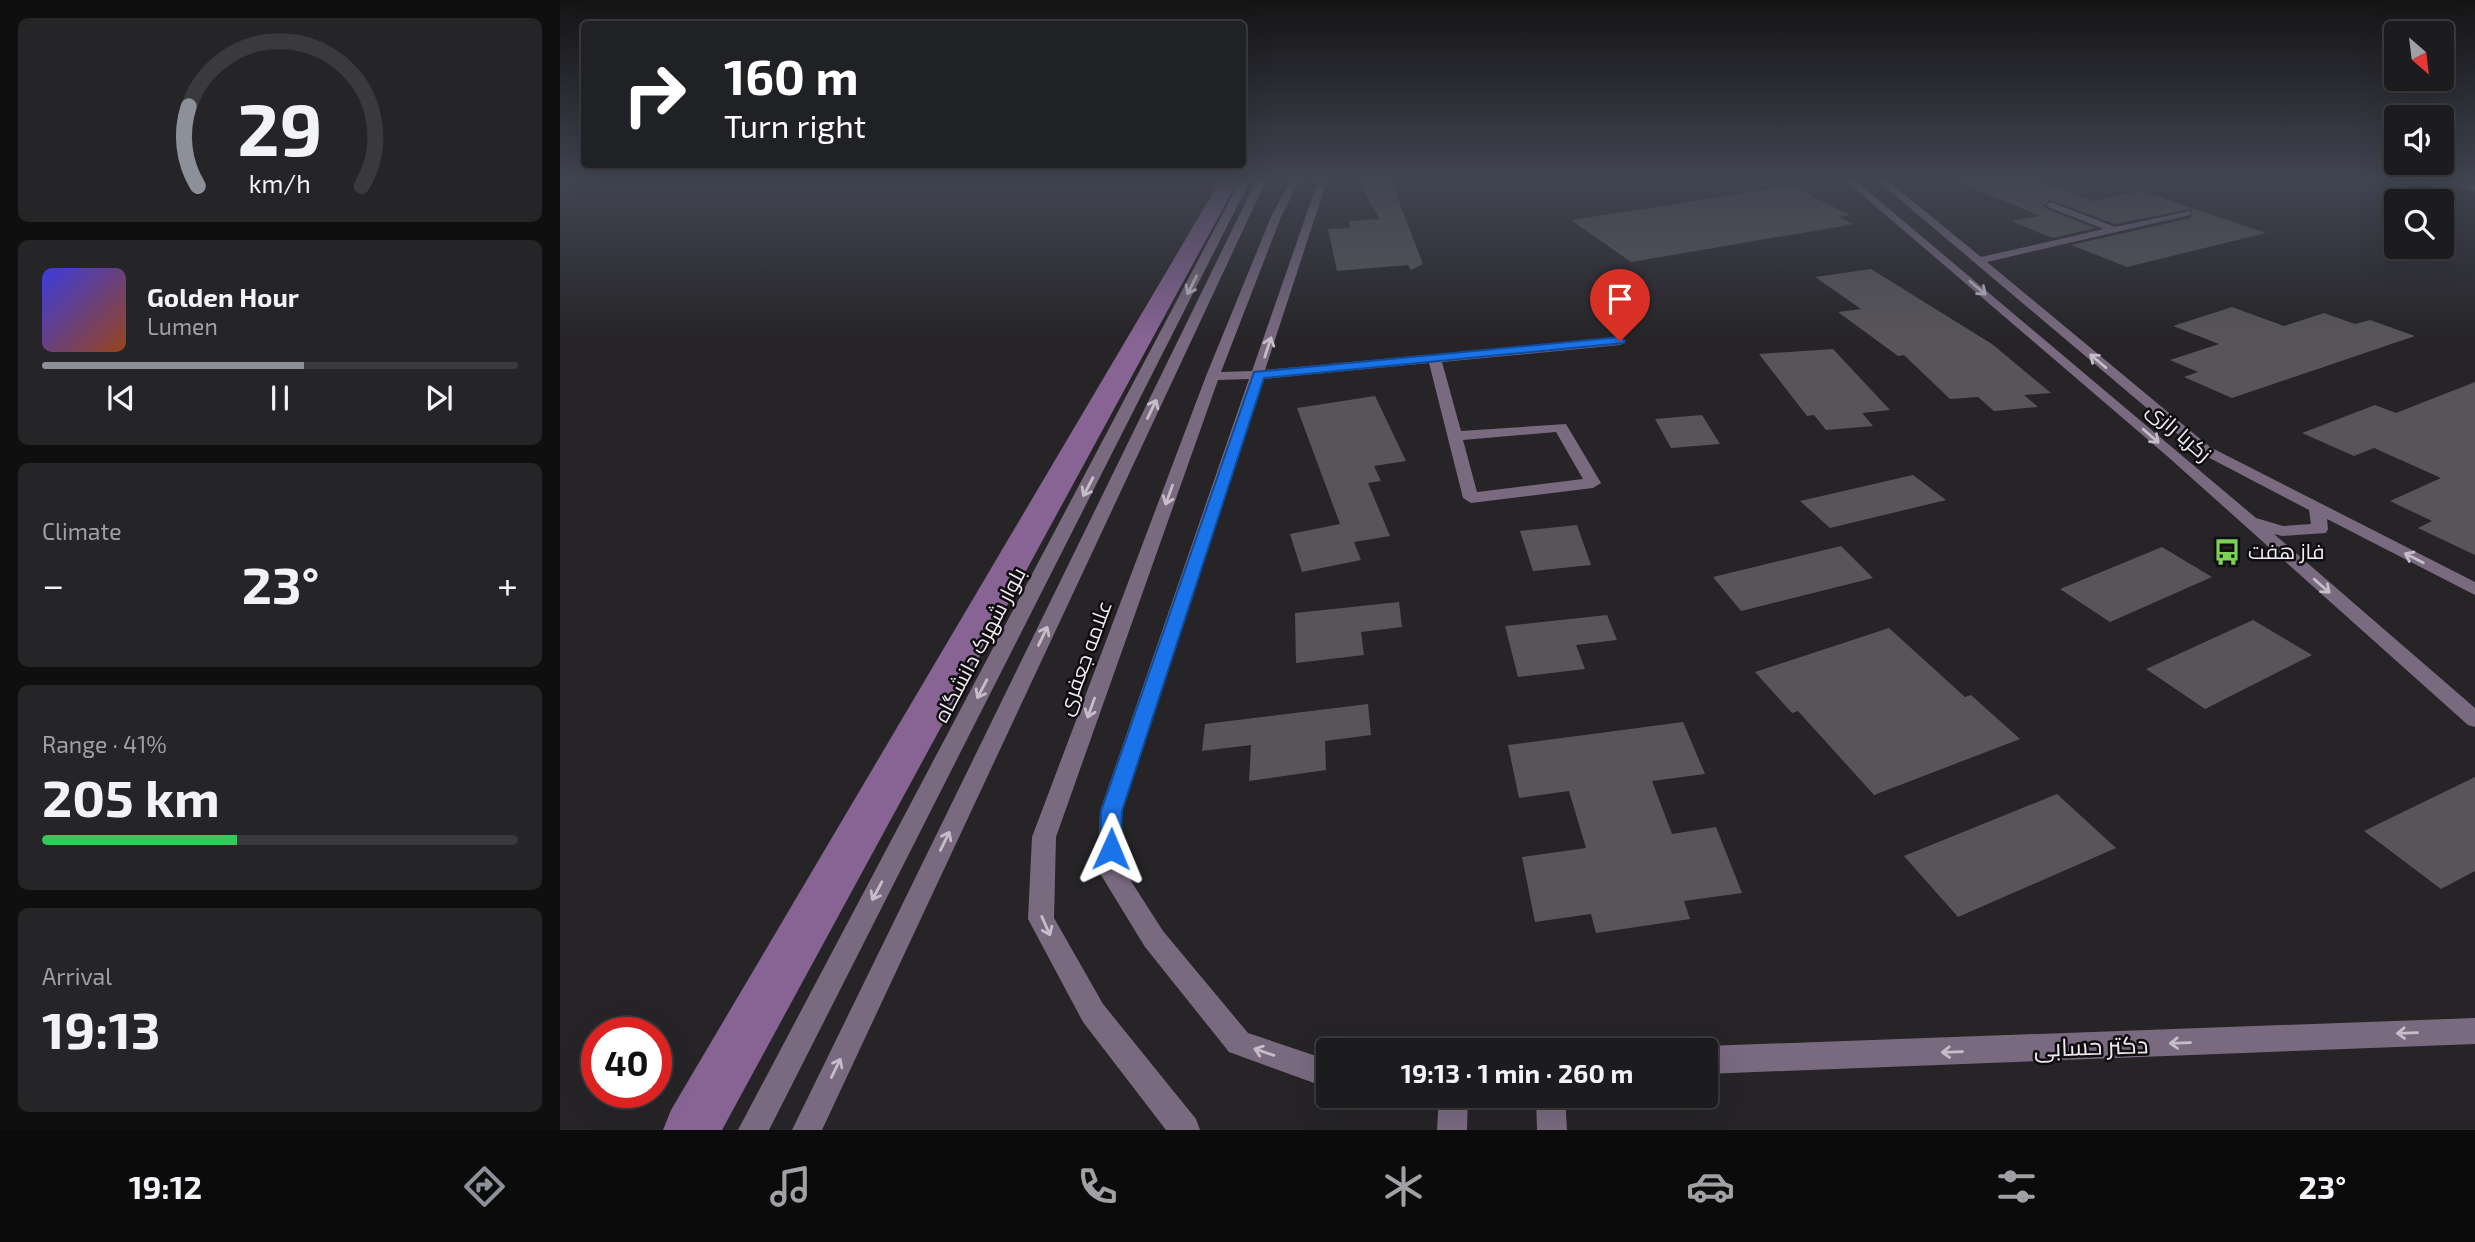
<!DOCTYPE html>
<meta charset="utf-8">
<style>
body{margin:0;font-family:"Exo 2",Cairo,sans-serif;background:#252426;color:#f1f3f6;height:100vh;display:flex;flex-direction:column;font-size:26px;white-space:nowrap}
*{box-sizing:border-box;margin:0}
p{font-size:23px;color:#a0a1a4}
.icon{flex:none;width:38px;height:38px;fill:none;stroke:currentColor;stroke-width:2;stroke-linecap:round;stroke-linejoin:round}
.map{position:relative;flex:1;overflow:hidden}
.panel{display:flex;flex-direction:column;gap:18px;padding:18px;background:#0f0f10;width:560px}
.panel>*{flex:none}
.top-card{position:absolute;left:21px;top:21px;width:665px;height:147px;border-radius:7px;box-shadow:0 7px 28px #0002,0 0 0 2px #3a393b;background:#202124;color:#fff;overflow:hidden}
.needle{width:46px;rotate:152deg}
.buttons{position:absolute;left:1824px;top:21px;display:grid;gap:14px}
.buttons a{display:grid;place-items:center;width:70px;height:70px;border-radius:7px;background:#1c1b1d;box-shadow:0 7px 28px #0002,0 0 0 2px #3a393b;font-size:35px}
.speed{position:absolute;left:21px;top:1017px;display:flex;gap:14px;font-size:35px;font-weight:700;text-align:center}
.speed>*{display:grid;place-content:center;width:91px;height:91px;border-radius:50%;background:#1c1b1d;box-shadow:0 7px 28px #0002,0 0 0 2px #3a393b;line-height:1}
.speed .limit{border:10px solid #d22;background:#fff;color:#111}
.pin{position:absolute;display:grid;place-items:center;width:60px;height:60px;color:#fff;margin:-72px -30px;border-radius:50% 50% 50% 0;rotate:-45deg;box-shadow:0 0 7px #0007}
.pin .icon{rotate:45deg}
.me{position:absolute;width:77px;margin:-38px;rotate:1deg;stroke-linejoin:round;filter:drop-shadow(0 0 5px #0008)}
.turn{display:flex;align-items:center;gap:24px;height:147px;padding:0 28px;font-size:32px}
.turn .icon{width:91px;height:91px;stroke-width:2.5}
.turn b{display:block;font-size:49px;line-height:60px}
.big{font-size:52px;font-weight:700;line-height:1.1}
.panel .tile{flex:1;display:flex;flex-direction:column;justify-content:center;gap:10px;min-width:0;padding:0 24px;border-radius:10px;background:#252426}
.panel .dial{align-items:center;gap:0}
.dial svg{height:182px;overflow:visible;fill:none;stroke:#3a393b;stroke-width:7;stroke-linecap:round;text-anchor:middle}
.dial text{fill:#f1f3f6;stroke:none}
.song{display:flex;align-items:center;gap:21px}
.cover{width:84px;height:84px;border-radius:10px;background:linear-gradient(135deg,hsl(240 70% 55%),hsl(20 70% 35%))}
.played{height:7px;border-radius:4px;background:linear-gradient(90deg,#8c9099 55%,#3a393b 55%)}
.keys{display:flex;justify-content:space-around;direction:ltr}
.heat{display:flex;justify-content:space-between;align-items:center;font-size:38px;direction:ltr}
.charge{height:10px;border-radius:5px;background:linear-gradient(90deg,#34c759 41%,#3a393b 0)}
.trip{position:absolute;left:756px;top:1038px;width:402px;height:70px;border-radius:7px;background:#1c1b1d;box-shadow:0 7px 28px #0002,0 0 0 2px #3a393b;font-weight:700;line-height:70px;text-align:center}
.tab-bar{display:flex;height:112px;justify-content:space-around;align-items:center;background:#0b0b0c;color:#a0a1a4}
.tab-bar .icon{width:49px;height:49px}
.tab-bar .active{color:#8c9099}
.tab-bar b{font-size:32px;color:#f1f3f6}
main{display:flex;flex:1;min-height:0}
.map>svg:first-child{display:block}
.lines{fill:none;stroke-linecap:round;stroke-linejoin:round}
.canal{fill:#876494;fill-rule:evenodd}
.building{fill:#585559}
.minor{fill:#7a6a80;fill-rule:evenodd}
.oneway{stroke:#c5bec8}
.route{fill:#1a73e8;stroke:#114b97;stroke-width:2}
.labels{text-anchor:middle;stroke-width:5;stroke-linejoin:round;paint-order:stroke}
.street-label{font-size:21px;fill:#eeecef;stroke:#0f0d0f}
.poi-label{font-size:21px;fill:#eeecef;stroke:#0f0d0f;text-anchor:start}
.near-street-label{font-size:24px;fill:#eeecef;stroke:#0f0d0f}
</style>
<main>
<section class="panel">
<div class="tile dial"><svg viewBox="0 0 100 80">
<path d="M14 69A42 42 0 1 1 86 69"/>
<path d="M14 69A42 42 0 0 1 10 34" stroke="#8c9099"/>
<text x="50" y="56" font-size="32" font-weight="700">29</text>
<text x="50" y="72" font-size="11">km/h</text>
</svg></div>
<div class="tile">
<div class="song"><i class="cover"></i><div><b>Golden Hour</b><p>Lumen</p></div></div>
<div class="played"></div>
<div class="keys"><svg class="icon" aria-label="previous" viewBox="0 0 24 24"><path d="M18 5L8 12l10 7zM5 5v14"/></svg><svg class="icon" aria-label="pause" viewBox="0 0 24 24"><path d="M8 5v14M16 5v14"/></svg><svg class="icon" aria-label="next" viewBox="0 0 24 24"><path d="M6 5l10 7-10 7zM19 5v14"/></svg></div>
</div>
<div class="tile"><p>Climate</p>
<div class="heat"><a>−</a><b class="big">23°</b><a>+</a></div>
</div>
<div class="tile"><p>Range · 41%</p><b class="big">205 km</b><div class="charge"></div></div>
<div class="tile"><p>Arrival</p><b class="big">19:13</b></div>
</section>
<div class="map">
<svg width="1915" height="1130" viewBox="0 0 1915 1130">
<rect width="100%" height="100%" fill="#262427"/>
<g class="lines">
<polygon class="canal" points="660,181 678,181 162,1130 103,1130 111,1110"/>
</g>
<g class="building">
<polygon points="831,181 863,264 851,270 848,265 777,271 768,229 790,228 789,221 820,219 798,183"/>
<polygon points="1396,181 1476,181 1534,201 1581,191 1706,233 1567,267 1511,245 1631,218 1632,209 1555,224 1490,200 1483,205 1487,209 1535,228 1493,238 1451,221 1480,216"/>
<polygon points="1231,186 1290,215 1279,217 1294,224 1071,262 1011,220"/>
<polygon points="1311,269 1432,344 1491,393 1464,395 1478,407 1434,411 1418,397 1390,399 1344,355 1338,356 1278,312 1301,309 1255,277"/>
<polygon points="1672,307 1724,326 1764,313 1795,324 1810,320 1855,336 1672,398 1624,377 1638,372 1610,360 1659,344 1613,326"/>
<polygon points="1273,349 1330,410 1302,413 1313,426 1266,430 1254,415 1247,416 1199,354"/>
<polygon points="1915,382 1915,555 1858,528 1872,521 1830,501 1881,478 1814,448 1794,456 1742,433 1815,405 1836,413"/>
<polygon points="815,396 846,461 814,466 821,481 808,483 830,536 794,542 801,560 742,572 730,534 780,524 737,408"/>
<polygon points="1142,415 1160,444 1111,448 1095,419"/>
<polygon points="1353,475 1386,500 1270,528 1240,501"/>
<polygon points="1017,525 1031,565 973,571 960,531"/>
<polygon points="1281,546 1313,578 1181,611 1153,577"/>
<polygon points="1602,547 1652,577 1550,622 1500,589"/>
<polygon points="839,602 842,627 801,632 804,655 736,663 735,613"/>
<polygon points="1047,615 1057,640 1016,645 1025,669 958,677 945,626"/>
<polygon points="1693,620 1752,655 1645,709 1586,669"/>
<polygon points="1329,628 1405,697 1411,695 1460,739 1314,795 1238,711 1232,713 1195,672"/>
<polygon points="808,704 811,735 765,741 766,770 689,781 691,745 642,751 645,724"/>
<polygon points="1123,722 1145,774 1092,781 1112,834 1156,827 1182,893 1124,901 1130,919 1036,933 1031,914 975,922 962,857 1026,848 1009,791 959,798 948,745"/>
<polygon points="1915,777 1915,871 1881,889 1804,831"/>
<polygon points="1497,794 1556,848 1398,917 1344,856"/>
</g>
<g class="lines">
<g class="minor">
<polygon points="680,181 690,181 209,1130 178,1130"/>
<polygon points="696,181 706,181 262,1130 232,1130"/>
<path d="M 730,181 L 739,181 L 721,217 L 661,372 L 692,371 L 758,181 L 767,181 L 705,370 L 1060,337 L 1066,341 L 1060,345 L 882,362 L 901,431 L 1006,424 L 1041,483 L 1033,488 L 911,503 L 903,498 L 869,363 L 703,379 L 562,811 L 562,867 L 603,931 L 688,1033 L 768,1060 L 768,1088 L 669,1052 L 585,947 L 541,875 L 538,868 L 540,811 L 689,379 L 658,380 L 496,837 L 494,918 L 543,1004 L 636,1119 L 640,1130 L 606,1130 L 523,1022 L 468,919 L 472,837 L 646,376 L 711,217 ZM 996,432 L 1023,479 L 917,492 L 903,440 Z"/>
<polygon points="1286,181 1296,181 1696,518 1723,526 1751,524 1749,510 1640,453 1318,181 1328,181 1421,257 1544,229 1488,207 1486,205 1491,202 1555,227 1630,211 1630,215 1427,262 1650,447 1915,582 1915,595 1767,519 1768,529 1766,533 1722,536 1714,534 1915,708 1915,727 1908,725 1607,456"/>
<polygon points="1887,181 1915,185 1915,191 1889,183"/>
<polygon points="1915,1018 1915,1044 1146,1074 1146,1050 1137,1050 1146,1046"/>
<polygon points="879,1096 908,1096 907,1130 877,1130"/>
<polygon points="976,1096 1005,1096 1007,1130 977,1130"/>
</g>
</g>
<defs><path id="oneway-shaft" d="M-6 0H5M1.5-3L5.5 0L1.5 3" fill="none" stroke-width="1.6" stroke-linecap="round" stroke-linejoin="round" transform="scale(1.75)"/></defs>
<g class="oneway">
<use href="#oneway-shaft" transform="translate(632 285) rotate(117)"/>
<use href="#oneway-shaft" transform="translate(1418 288) rotate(40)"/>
<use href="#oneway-shaft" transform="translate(708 347) rotate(-72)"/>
<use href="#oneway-shaft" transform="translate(1538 361) rotate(-140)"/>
<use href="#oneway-shaft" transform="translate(592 409) rotate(-64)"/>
<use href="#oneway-shaft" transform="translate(1591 436) rotate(41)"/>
<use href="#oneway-shaft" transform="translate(528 487) rotate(118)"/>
<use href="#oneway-shaft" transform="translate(609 495) rotate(110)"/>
<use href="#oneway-shaft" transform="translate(1854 558) rotate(-153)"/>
<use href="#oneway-shaft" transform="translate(1762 586) rotate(41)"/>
<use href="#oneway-shaft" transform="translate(483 636) rotate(-64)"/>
<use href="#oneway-shaft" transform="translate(422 689) rotate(118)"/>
<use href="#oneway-shaft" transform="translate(531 708) rotate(110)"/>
<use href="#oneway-shaft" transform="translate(385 841) rotate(-64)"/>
<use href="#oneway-shaft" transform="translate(317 891) rotate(118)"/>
<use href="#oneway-shaft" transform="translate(486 926) rotate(66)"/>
<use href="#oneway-shaft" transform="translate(1847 1033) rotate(178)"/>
<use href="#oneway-shaft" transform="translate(1620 1043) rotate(178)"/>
<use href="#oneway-shaft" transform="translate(704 1052) rotate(-161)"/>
<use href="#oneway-shaft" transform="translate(1392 1052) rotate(178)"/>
<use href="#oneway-shaft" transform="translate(276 1068) rotate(-64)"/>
</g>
<linearGradient id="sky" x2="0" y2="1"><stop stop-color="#151415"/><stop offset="0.53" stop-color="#414552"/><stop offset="1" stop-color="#414552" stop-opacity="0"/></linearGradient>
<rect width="1915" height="339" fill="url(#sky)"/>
<polygon class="route" points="1060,337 1065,341 1064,343 704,378 562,811 561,849 558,855 551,858 543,855 540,849 541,811 694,372"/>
<defs>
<symbol id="bus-bare" viewBox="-9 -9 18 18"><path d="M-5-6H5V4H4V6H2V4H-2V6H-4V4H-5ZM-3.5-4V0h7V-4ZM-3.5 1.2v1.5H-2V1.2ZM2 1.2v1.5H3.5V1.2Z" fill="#7dd154" stroke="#0f0d0f" stroke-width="2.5" paint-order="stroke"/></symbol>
</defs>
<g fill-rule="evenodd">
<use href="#bus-bare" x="1648" y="533" width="38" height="38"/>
</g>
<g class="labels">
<g class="street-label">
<text transform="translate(1619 432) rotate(41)" y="7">زکریا رازی</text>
<text transform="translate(420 645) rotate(-62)" y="7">بلوار شهرک دانشگاه</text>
<text transform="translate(525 658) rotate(-70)" y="7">علامه جعفری</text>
</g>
<g class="poi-label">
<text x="1688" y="559">فاز هفت</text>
</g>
<g class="near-street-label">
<text transform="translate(1531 1047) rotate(-2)" y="8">دکتر حسابی</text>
</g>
</g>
</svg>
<div class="buttons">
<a><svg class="needle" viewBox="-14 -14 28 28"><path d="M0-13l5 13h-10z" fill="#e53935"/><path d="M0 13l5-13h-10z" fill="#a0a1a4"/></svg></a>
<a><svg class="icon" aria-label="sound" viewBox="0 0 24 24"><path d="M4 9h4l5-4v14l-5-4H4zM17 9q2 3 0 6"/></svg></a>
<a><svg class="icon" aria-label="search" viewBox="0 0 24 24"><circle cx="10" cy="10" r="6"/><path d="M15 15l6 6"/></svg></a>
</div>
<div class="speed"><div class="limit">40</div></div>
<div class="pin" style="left:1060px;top:341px;background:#d93025"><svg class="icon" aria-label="arrive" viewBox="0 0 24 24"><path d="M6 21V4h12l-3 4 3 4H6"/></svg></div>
<svg class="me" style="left:551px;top:849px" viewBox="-20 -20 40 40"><path d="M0-17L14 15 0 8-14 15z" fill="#1a73e8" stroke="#fff" stroke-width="4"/></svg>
<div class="trip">19:13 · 1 min · 260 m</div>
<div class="top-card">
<div class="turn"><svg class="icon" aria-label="right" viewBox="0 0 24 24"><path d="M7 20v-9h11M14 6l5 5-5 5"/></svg><div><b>160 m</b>Turn right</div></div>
</div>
</div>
</main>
<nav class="tab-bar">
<b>19:12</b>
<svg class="icon active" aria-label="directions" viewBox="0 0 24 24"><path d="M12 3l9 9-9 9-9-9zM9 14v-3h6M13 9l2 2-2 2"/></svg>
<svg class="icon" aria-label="music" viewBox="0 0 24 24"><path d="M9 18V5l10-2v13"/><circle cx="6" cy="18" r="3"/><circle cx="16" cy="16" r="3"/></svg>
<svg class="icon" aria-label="phone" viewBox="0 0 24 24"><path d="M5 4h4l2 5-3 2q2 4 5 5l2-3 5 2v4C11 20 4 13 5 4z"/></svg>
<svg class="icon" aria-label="climate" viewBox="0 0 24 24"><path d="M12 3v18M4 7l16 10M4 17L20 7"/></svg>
<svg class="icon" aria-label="car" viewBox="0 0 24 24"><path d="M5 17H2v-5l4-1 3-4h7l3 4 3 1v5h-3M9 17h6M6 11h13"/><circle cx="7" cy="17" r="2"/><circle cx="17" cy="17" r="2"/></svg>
<svg class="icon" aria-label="filters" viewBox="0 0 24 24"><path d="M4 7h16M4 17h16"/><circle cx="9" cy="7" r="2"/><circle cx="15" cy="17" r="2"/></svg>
<b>23°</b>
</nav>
